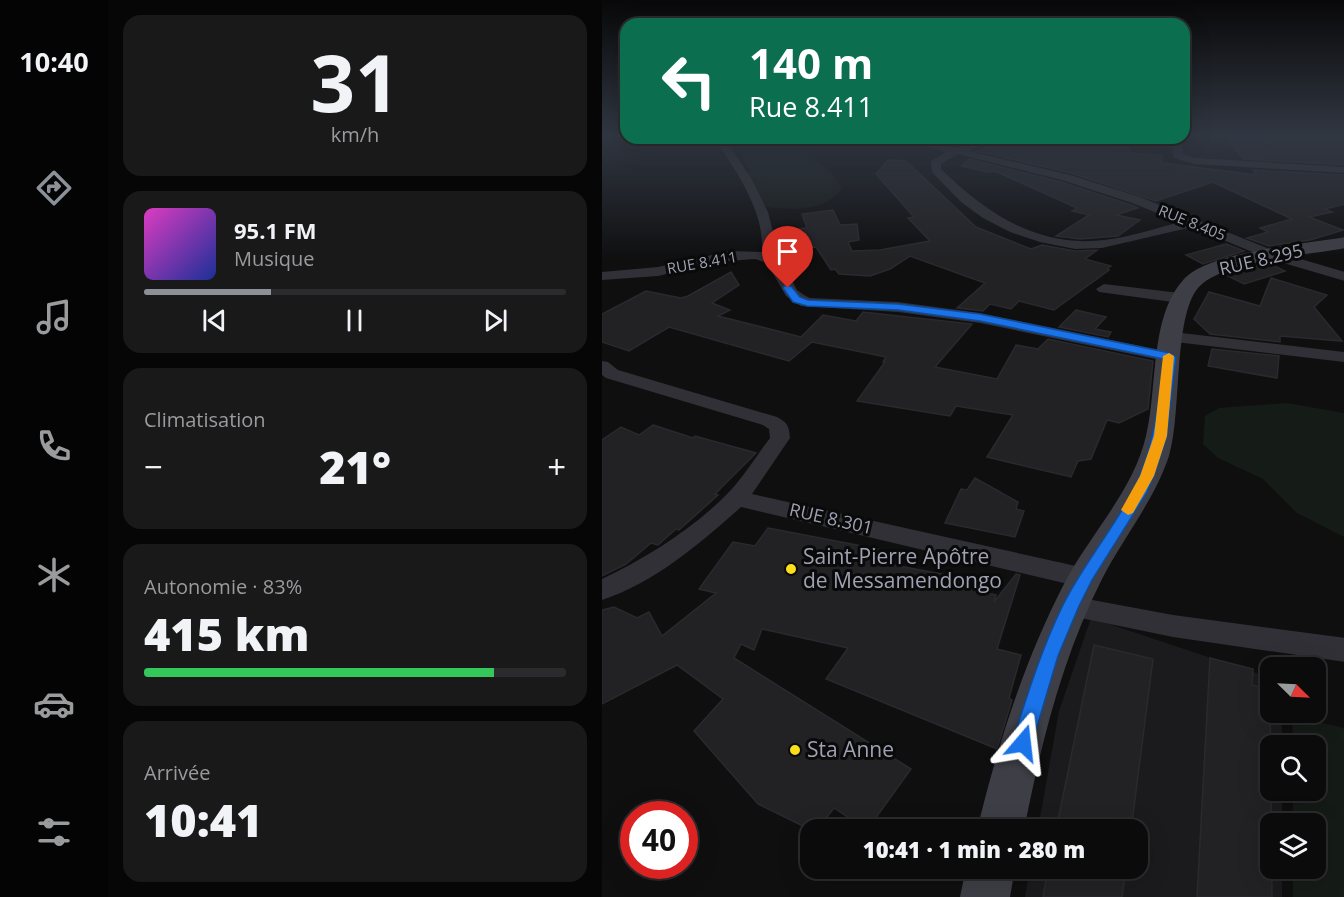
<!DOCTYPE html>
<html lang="fr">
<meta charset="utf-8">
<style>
body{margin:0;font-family:"Open Sans",sans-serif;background:#19191a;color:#f1f3f6;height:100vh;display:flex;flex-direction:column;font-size:22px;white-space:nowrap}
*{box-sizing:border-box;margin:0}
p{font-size:20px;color:#9a9b9d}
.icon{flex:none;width:33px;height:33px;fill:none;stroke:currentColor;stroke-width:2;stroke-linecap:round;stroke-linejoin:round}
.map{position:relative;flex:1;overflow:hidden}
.sheet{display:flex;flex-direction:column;gap:15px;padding:15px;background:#060607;width:494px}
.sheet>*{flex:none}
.hud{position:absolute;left:18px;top:18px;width:570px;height:126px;border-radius:18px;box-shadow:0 6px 24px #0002,0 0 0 2px #2b2b2d;background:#0b6e4f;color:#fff;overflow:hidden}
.needle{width:39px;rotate:114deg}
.controls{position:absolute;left:658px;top:657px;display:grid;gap:12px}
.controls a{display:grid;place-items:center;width:66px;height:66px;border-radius:12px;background:#0b0b0c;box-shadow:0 6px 24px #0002,0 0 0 2px #2b2b2d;font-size:30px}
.speed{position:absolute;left:18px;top:801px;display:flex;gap:12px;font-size:30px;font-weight:700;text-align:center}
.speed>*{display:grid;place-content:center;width:78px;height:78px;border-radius:50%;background:#0b0b0c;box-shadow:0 6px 24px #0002,0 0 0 2px #2b2b2d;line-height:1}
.speed .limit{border:9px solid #d22;background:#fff;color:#111}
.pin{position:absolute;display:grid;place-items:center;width:51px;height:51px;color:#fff;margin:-62px -26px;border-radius:50% 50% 50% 0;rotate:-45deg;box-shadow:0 0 6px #0007}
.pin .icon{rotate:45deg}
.me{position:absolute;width:66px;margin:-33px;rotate:17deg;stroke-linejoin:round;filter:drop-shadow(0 0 4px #0008)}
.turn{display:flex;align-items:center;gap:21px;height:126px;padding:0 30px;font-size:27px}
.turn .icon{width:78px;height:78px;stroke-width:2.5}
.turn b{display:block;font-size:42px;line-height:51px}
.big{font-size:45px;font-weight:800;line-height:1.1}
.sheet .widget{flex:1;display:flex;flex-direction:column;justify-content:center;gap:9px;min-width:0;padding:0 21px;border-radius:18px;background:#19191a}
.sheet .dial{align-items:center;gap:0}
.dial b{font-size:78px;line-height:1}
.song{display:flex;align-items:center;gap:18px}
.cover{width:72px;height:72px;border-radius:9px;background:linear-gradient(135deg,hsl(310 70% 55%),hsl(230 70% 35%))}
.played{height:6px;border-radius:3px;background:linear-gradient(90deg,#8c9099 30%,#2b2b2d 30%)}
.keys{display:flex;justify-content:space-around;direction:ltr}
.heat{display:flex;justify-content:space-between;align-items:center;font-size:33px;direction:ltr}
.charge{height:9px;border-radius:4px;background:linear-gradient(90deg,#34c759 83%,#2b2b2d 0)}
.trip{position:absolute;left:198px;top:819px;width:348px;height:60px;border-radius:18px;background:#0b0b0c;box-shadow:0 6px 24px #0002,0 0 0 2px #2b2b2d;font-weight:800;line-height:60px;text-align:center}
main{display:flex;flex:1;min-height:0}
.dock{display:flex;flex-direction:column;width:108px;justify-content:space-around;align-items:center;background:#040405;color:#9a9b9d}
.dock .icon{width:42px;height:42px}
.dock .on{color:#8c9099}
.dock b{font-size:27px;color:#f1f3f6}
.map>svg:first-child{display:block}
.built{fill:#1b1b1d}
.green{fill:#151b17}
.building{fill:#222225;stroke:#2a292d;stroke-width:1.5}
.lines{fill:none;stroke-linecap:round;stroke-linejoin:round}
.street{fill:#303036;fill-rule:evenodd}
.secondary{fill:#3e3e46;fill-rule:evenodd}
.route{fill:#1a73e8;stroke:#114b97;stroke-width:1.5}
.slow{fill:#f59e0b}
.poi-dot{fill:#fcde1b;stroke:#0a0a0b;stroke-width:2}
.labels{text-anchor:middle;stroke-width:6;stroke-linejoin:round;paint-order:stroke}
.far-street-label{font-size:15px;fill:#9fa1b2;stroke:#0a0a0b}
.street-label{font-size:18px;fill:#9fa1b2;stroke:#0a0a0b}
.near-poi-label{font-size:21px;fill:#9fa1b2;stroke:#0a0a0b;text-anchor:start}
</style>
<main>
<nav class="dock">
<b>10:40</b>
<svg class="icon on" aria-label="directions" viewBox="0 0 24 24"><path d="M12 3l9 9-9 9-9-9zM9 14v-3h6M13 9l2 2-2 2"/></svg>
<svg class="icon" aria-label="music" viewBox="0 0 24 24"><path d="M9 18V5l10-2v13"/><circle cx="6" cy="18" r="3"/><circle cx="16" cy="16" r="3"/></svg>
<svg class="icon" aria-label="phone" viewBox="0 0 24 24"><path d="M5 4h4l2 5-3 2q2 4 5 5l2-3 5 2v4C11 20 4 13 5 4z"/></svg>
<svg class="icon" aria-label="climate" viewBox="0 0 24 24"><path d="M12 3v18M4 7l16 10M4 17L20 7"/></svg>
<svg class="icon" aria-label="car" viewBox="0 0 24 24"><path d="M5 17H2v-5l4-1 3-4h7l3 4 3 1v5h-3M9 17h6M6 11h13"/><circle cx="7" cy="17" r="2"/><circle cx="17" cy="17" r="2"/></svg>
<svg class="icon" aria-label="filters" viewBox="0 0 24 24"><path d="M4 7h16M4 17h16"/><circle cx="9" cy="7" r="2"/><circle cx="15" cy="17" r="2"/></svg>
</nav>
<section class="sheet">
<div class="widget dial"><b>31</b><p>km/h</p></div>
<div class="widget">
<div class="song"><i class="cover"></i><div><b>95.1 FM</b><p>Musique</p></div></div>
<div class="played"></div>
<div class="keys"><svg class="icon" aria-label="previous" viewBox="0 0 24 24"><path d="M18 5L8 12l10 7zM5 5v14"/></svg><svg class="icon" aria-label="pause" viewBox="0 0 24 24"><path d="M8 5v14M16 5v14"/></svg><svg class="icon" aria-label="next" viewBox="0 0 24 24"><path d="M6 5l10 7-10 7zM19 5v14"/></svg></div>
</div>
<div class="widget"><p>Climatisation</p>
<div class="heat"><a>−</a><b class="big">21°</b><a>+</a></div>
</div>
<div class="widget"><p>Autonomie · 83%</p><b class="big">415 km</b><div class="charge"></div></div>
<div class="widget"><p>Arrivée</p><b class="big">10:41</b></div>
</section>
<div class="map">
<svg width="743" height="897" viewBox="0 0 743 897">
<rect width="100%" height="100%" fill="#0f0f10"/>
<polygon class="built" points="489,618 669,678 669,712 680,713 680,745 669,746 669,790 680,791 680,823 669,824 669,868 680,869 680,897 423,897 428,869 536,868 536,830 436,829 457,711"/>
<g class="green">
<path d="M 136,138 L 200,138 L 190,145 L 228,171 L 240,187 C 224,215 184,209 156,206 Z"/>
<polygon points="685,403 742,413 742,537 695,513 661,479 616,458 601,444 603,416 617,408"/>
<polygon points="690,716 742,728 742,897 691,897 691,869 714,868 714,824 691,823 691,791 714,790 714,746 691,745"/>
</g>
<g class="building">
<polygon points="621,135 743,135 743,165 642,159"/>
<polygon points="407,138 465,138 472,143 527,147 527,153 560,155 560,163 655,175 651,170 743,175 743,204 723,209 730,212 707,217 741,230 708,240 667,246 645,238 666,232 658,228 690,219 611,182 554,201 469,173 375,151"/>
<polygon points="367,159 459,182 529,205 536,208 514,215 538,220 516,236 478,239 454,236 487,215 470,211 475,208 393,171 385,172 360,166"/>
<polygon points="286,160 304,161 374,227 429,249 440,245 473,251 495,250 483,259 509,266 505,269 507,270 452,310 417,301 409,309 388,304 381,311 355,308 383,283 308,256 288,269 268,276 237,274 233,269 229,270 214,247 191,250 181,230 205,228 200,214 231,210 238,225 255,224 257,240 246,242 250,251 278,250 328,241 306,218 312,217 274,174"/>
<polygon points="624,244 642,251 601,264 584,255"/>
<polygon points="666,263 683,271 642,284 622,274"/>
<polygon points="129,272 137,285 110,303 128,310 116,316 199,337 221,315 254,321 261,312 370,324 333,367 395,379 414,345 436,349 446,339 551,361 546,409 517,423 505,420 489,459 476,461 469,477 385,457 411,415 354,406 348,416 255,401 283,362 281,362 284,357 210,342 187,361 67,327 27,351 0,342 0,314 44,291 79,298 86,296"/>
<polygon points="669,278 725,295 712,307 740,341 678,336 678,342 608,334 592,319 607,292 658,306"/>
<polygon points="474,310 504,317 493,329 509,332 506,337 457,327"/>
<polygon points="610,349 677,356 675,378 606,366"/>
<polygon points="51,425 91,438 93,436 154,453 113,494 116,495 77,530 74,529 56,545 49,543 24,564 0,576 0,440 19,427 37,435"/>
<polygon points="373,478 416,502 414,509 422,511 413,537 343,523 359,489 365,490"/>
<polygon points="166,528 276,549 270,561 389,583 386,593 394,595 392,602 414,574 418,575 395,649 419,655 407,698 410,700 395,749 224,679 246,648 160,629 152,650 139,644 132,658 309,769 265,830 232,808 215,830 209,830 156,804 92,731 121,699 75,665 0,704 0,610 12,607 35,618 47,612 60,636 114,593 97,589 131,542 153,546"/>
<polygon points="492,645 551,659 529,830 454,830"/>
<polygon points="608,658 651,669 650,685 668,689 670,897 595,897"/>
<polygon points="446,868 524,868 520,897 441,897"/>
</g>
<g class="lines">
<g class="street">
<path d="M 112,138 L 122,138 L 149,178 L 166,212 L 174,244 L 174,257 L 182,265 L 195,290 L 202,295 L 208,298 L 296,302 L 378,313 L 568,352 L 574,353 L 577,357 L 574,361 L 568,362 L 378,323 L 296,312 L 199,306 L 184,296 L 165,263 L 153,259 L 114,262 L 56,276 L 0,280 L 0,272 L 56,267 L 128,251 L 160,252 C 163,212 134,170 112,138 Z"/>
<path d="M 295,138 L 313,138 L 354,148 L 380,138 L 394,138 L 366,151 L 468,175 L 538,197 L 675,252 L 743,272 L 743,281 L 665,258 L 590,227 L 500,248 L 473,249 L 438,242 L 408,232 L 381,218 L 359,202 L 330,172 L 329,161 L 344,152 ZM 356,154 L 460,180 L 530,203 L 578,222 C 552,229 528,237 502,240 C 435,248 384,213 339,169 L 339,164 Z"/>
<polygon points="467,138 570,141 570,138 580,138 581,154 593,158 743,167 743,173 592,164 572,158 570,147 472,141"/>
<polygon points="502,284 578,293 586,298 578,303 497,292 494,289"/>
<polygon points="571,332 743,352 743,362 565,341 562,337 565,333"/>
<path d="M 0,361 L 6,362 L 16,370 L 175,417 C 186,423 187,426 188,438 L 150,494 L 483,568 L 492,571 L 496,578 L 492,585 L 483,588 L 139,507 C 99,543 52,583 0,600 L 0,579 C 44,558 91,529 126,493 C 142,477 154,456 168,438 L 167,429 L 161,425 L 4,378 L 0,375 Z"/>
<polygon points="469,596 571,615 743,638 743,662 571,637 469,616 460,613 456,606 460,599"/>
</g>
<g class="secondary">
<path d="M 743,237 L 743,248 C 707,255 619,261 596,288 C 571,318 580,414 567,456 C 552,501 521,538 500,579 C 460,658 439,744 422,830 L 375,830 C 396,744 422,661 463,582 C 489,533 531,491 544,436 C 556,388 547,317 582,279 C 608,251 704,244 743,237 Z"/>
<polygon points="364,868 413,868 408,897 358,897"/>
</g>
</g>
<linearGradient id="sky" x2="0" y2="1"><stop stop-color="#080809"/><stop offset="0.52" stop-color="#313742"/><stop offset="1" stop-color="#313742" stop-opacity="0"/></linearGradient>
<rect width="743" height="260" fill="url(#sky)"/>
<path class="route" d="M 182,286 L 189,286 L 198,297 L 206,300 L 296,304 L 378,314 L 568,353 L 574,357 L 565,436 L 552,476 L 544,494 L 490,580 L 477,606 L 456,656 L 428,750 L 421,752 L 413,750 L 410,743 C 425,696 439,650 461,605 C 483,560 519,521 538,475 C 553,438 557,399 562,359 L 378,321 L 296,310 L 205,306 L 191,302 L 181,288 Z"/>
<polygon class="slow" points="567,353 572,356 565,436 552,476 531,513 526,515 519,510 538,476 552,436 561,356"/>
<g class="poi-dot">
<circle cx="189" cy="569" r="6"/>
<circle cx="193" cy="750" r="6"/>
</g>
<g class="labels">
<g class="far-street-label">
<text transform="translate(590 223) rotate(22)" y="5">RUE 8.405</text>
<text transform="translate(100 263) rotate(-10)" y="5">RUE 8.411</text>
</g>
<g class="street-label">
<text transform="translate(659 260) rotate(-13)" y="6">RUE 8.295</text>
<text transform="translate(229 519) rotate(13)" y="6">RUE 8.301</text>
</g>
<g class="near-poi-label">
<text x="201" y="564">Saint-Pierre Apôtre<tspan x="201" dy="24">de Messamendongo</tspan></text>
<text x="205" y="757">Sta Anne</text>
</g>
</g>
</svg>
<div class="controls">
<a><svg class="needle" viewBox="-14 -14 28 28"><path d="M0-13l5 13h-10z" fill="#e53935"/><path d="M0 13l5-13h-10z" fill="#9a9b9d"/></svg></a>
<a><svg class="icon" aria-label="search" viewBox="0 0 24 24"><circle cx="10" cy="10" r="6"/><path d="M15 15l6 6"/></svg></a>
<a><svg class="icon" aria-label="layers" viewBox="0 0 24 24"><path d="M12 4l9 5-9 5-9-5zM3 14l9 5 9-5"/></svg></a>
</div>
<div class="speed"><div class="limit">40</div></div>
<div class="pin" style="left:186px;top:288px;background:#d93025"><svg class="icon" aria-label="arrive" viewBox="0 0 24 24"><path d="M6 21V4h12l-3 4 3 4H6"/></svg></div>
<svg class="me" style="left:421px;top:743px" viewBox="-20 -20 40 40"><path d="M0-17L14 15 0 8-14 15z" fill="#1a73e8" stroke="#fff" stroke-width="4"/></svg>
<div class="trip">10:41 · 1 min · 280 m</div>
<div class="hud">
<div class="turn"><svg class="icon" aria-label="left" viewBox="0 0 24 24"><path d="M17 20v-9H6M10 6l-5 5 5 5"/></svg><div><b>140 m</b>Rue 8.411</div></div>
</div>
</div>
</main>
